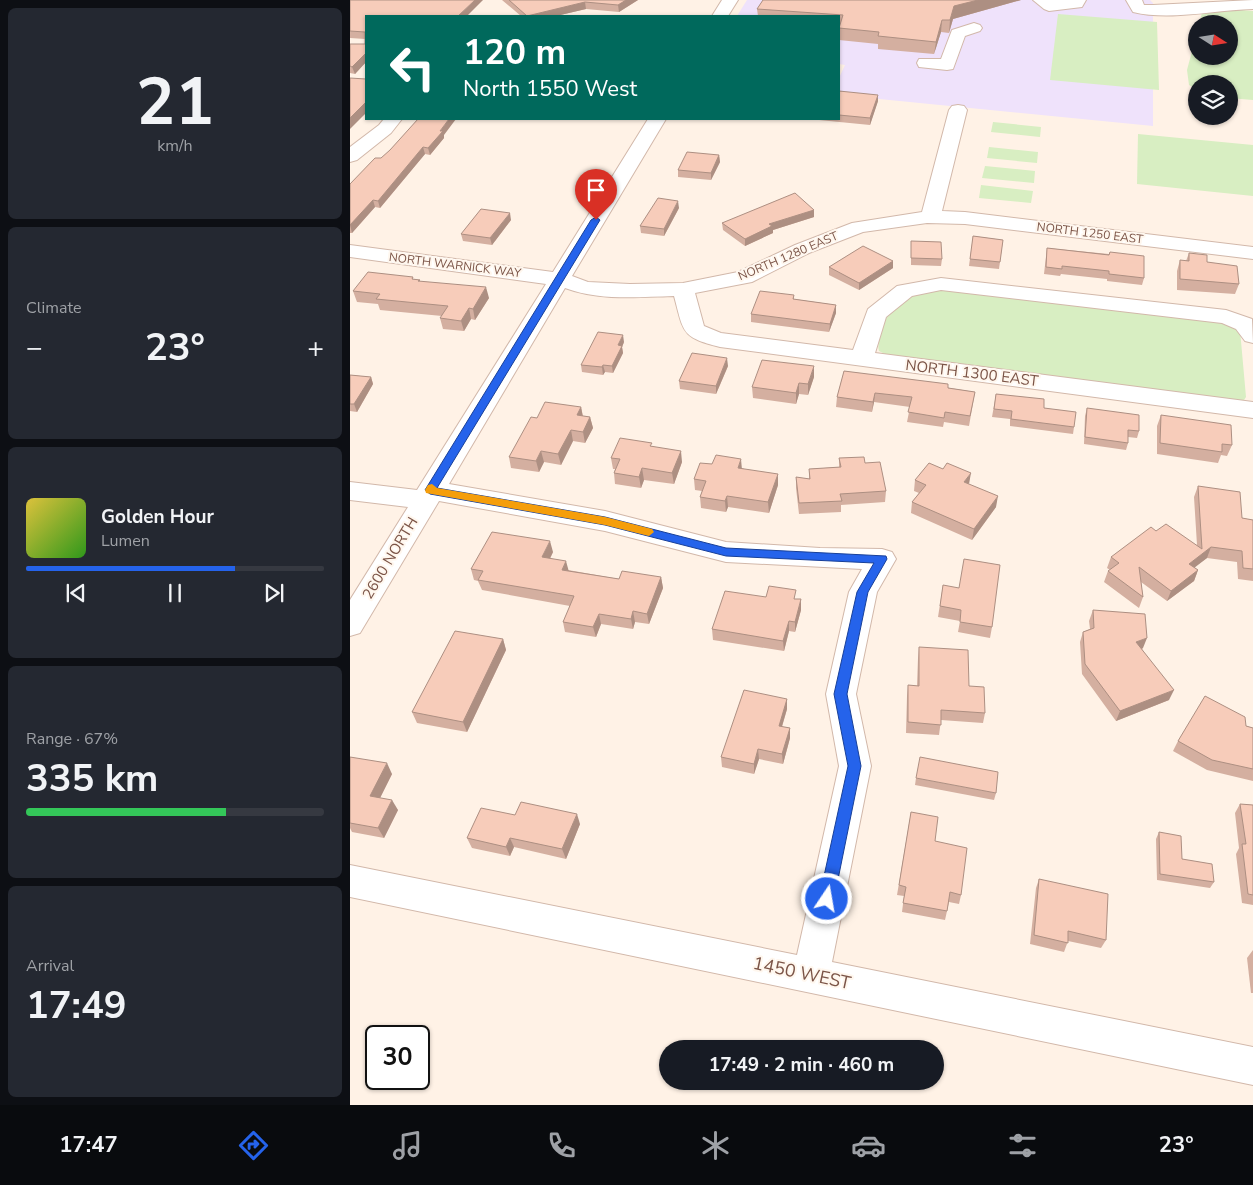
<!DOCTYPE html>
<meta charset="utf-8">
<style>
body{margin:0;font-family:"Nunito Sans",sans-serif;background:#242831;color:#f1f3f6;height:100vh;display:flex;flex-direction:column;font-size:19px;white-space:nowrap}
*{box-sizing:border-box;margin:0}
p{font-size:16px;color:#9ea1a6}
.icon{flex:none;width:28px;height:28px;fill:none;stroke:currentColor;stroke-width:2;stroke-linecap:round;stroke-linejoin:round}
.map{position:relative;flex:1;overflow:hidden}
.side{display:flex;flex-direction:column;gap:8px;padding:8px;background:#0d0f14;width:350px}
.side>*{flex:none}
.top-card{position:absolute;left:15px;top:15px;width:475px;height:105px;border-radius:0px;box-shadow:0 1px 4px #0004;background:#00695c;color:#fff;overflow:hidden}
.needle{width:32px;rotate:102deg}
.tools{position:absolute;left:838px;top:15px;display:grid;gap:10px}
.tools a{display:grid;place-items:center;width:50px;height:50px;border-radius:50%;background:#171b24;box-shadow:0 1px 4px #0004;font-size:25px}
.speed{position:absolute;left:15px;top:1025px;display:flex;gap:10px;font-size:25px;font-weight:700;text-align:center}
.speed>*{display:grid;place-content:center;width:65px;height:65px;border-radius:50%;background:#171b24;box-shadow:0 1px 4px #0004;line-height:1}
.speed .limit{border:2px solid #111;border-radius:8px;background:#fff;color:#111}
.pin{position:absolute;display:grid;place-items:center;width:42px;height:42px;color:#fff;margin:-51px -21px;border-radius:50% 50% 50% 0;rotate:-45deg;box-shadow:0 0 5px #0007}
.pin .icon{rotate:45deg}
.me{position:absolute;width:55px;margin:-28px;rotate:12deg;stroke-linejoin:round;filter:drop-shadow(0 0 4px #0008)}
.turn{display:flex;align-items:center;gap:18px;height:105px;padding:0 15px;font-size:22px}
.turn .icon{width:65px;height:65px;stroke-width:2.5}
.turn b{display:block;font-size:35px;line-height:42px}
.big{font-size:38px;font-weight:700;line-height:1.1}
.side .card{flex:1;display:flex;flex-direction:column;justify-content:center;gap:8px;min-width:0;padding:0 18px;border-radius:8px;background:#242831}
.side .dial{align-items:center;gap:0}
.dial b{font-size:65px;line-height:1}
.song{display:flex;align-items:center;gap:15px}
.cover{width:60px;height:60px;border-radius:8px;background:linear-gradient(135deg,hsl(50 70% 55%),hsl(110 70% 35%))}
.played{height:5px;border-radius:2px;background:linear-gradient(90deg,#2563eb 70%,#363941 70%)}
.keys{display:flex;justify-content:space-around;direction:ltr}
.heat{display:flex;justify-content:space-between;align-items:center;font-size:28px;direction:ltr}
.charge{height:8px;border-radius:4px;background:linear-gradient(90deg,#34c759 67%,#363941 0)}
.trip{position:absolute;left:309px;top:1040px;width:285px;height:50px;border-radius:25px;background:#171b24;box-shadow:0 1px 4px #0004;font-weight:700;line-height:50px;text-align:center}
.tabs{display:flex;height:80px;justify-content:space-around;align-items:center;background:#090b0e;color:#9ea1a6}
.tabs .icon{width:35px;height:35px}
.tabs .current{color:#2563eb}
.tabs b{font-size:22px;color:#f1f3f6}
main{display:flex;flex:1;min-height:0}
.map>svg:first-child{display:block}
.education{fill:#efe2fb}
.green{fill:#d8eec2}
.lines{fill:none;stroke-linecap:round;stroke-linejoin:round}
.minor-casing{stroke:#d2b8aa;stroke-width:2}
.minor{fill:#fff;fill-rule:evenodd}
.wall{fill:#d4afa0}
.shaded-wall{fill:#ad8f82}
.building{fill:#f7ccba;stroke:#ad8f82}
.route{fill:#2563eb;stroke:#184099}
.slow{fill:#f59e0b}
.labels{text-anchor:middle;stroke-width:4;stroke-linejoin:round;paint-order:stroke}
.far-street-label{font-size:12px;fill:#7b5447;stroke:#fff7ee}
.street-label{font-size:15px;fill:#7b5447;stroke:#fff7ee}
.near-street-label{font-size:18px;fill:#7b5447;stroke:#fff7ee}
</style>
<main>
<section class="side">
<div class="card dial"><b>21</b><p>km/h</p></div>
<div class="card"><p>Climate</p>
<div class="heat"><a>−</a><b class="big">23°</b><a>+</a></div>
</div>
<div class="card">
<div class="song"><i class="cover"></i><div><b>Golden Hour</b><p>Lumen</p></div></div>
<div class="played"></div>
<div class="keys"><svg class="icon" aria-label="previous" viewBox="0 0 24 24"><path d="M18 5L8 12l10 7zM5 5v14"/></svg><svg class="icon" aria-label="pause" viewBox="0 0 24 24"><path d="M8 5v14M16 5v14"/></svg><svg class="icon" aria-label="next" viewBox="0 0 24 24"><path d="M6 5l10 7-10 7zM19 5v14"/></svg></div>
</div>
<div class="card"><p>Range · 67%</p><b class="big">335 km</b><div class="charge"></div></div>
<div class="card"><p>Arrival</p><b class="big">17:49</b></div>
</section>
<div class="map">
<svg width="903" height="1105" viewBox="0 0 903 1105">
<rect width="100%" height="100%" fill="#fff2e6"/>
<polygon class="education" points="397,0 800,0 803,3 803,126 489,95 489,78 495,65 489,64 489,16 387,16"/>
<g class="green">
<polygon points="867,8 903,11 903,100 879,98 879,84 846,84 846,89 839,85 837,70 846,36 846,56 879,56 879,24 849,24 853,9"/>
<polygon points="708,14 807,22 809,90 700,80"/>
<polygon points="643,122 691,127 690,137 641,132"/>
<polygon points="788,134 903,145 903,196 787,184"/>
<polygon points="639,147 688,152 687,163 637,158"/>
<polygon points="635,166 685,171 684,183 632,178"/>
<polygon points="631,185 683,191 681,203 629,198"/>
<path d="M 595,289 L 878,322 L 890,330 L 896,397 L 894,400 L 888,401 L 535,354 L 529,351 C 527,345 530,339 531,332 C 540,299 564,293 595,289 Z"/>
</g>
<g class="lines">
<defs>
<g id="minor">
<polygon points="372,0 388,0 378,16 362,16"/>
<polygon points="683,0 736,0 732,7 699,11 694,9"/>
<path d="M 776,0 L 792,0 L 794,5 L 803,5 L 903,0 L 903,9 C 866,10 819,21 783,12 Z"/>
<polygon points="624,23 630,25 632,28 630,31 615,36 603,69 597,70 569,67 567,63 569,59 591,59 602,30"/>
<path d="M 608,105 L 614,106 L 617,110 L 592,211 L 615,212 L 903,247 L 903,259 L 615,224 L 577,223 L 513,232 L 459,253 L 402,282 L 345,293 L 354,326 L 371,333 L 503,350 L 518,309 L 547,286 L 591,278 L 876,310 L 902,319 L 903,343 L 895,341 L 886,329 L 872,323 L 591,290 L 562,296 L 536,317 L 525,353 L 903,402 L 903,418 L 370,347 C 331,337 334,333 324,296 C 288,297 250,301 215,288 L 99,484 L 255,511 L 376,542 L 470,548 L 532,549 L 542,552 L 546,559 L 527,592 L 506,694 L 521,766 L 482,962 L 903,1047 L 903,1085 L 0,897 L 0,865 L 447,955 L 489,766 L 476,694 L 499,592 L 512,569 L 376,562 L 255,531 L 89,501 L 10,633 L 0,636 L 0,600 L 58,507 L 0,500 L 0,482 L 67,490 L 196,284 L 0,257 L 0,245 L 203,272 L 298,119 L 316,119 L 222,276 L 238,282 L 280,284 L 333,283 L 388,272 L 445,245 L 502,223 L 572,212 L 599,110 L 602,106 Z"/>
<polygon points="34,119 52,119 41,133 7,160 0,162 0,147 29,125"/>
</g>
</defs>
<use href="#minor" class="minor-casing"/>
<use href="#minor" class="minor"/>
</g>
<g class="wall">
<polygon points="0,0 133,0 16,16 16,62 5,74 0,73 0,44 15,44 15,39 0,38"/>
<polygon points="152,0 288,0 269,12 236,9 206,16 171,16"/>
<polygon points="413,0 671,0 603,19 599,33 591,32 584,54 528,49 528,44 489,40 489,16 408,16 407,9"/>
<polygon points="489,91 528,101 520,125 459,119 489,119"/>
<polygon points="94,135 94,138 80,155 75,154 30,208 25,207 2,233 0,233 0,184 31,158"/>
<polygon points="369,155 370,162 361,180 328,177 328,170"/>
<polygon points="329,208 314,236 291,233 290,226"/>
<polygon points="464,210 464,217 423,230 423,233 395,246 373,230 372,223"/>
<polygon points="161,220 142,245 113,241 111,234"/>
<polygon points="623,236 653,240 649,269 619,266"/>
<polygon points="561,241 592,259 591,266 561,265"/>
<polygon points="697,248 759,254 760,252 794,278 792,285 757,281 757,279 711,274 710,276 694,274"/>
<polygon points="839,253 857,262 889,284 885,294 827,290 827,271 830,260 836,261"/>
<polygon points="543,261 543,268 509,290 479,275 479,267"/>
<polygon points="63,277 63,279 70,280 70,282 139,298 125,320 121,319 114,331 93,329 90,318 92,316 30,310 28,304 7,302 3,291"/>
<polygon points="444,295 444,299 486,305 486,313 479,332 401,322 401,314"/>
<polygon points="274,342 272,347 273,353 263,373 255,372 253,375 232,372 231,365"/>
<polygon points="378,366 366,394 330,389 329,381"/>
<polygon points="494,371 625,392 619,426 594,422 593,427 557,422 560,407 524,402 522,412 486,407 487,397"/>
<polygon points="0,375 21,377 23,384 7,412 0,411"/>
<polygon points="464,377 458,395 449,394 446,404 403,398 402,387"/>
<polygon points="646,394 694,408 724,427 723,434 660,426 660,419 642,417"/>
<polygon points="231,407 233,416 240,417 243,428 235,443 223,441 211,465 194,462 189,472 161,468 159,457 187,418"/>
<polygon points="737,408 789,431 787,438 778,437 778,443 776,450 734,444 735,416"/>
<polygon points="811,415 882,445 877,456 871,455 868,463 807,454 807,426"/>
<polygon points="302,446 332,462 324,484 294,480 291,488 265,484 264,473 265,469 263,469 261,458"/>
<polygon points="489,458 515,463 536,491 535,502 491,505 491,512 449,514 446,488 446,477 459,479 459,469 489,467"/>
<polygon points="392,468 428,485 419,513 378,507 376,512 351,508 350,497 352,491 345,490 344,479"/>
<polygon points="565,480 619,484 646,507 622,540 561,513 562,502 569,493 564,491"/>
<polygon points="848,486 892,518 903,520 903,581 888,579 887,562 857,558 844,567 848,570 844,581 817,601 791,582 793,597 789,608 754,582 758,571 760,570 757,568 761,557 806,531 847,545 844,497"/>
<polygon points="203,552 200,559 218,570 269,579 311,577 313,588 299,624 285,622 283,629 251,624 246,637 215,632 213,622 220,606 132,590 128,581 124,580 121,569"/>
<polygon points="593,585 642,627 640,638 608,632 610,621 588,617"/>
<polygon points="416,597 446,599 451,610 445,632 439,631 434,651 363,640 362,629"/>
<polygon points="743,610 793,648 792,649 819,700 766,721 732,674 730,642 733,632 740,629 739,621"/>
<polygon points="153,639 156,650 117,732 67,723 62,712"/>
<polygon points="569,647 619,686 635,713 633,723 591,720 589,735 556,733 557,696 558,685 567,686 568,658"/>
<polygon points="437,699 437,709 432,727 440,728 440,738 433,764 409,759 404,774 372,767 371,757"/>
<polygon points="896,726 903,728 903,781 857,770 823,751 828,741"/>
<polygon points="0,757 42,774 30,798 48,810 34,838 2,832 0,828"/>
<polygon points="566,778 646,793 644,800 565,785"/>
<polygon points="890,804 903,805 903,905 892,903 886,854 889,848 885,813"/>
<polygon points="561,812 585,841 611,895 609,904 599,902 595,920 552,912 554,896 547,895"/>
<polygon points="165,815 230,824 216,859 164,847 160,856 122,848 117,838"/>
<polygon points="809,832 832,859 864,882 860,888 807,880 806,839"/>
<polygon points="689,879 756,940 751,948 718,941 714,952 680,944 686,888"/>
<polygon points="903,950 903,993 901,993 897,958"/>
</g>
<g class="shaded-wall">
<polygon points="125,0 133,0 117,16 108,16"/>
<polygon points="276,0 288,0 269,12 268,5"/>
<polygon points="628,0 671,0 603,19 599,33 600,20 604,6"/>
<polygon points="235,2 236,9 206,16 177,16"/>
<polygon points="592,20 591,32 584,54 586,42"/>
<polygon points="16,53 16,62 5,74 2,67"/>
<polygon points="528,95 528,101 520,125 520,118"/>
<polygon points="16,102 16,113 0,129 0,118"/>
<polygon points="99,119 106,119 94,135 94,138 80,155 78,148 90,131"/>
<polygon points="73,147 75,154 30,208 28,201"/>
<polygon points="369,155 370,162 361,180 361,173"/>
<polygon points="23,200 25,207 2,233 0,225"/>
<polygon points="328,201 329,208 314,236 314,229"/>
<polygon points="464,210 464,217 423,230 423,233 395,246 395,239 419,224"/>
<polygon points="160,213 161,220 142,245 140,238"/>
<polygon points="543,261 543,268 509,290 509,283"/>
<polygon points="136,287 139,298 125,320 123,309"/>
<polygon points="486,305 486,313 479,332 480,324"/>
<polygon points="119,308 121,319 114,331 111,321"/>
<polygon points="273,335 274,342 272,347 273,353 263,373 262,366 268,345"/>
<polygon points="377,358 378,366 366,394 366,386"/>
<polygon points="253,365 255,372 253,375 252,367"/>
<polygon points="464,366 464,377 458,395 458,384"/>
<polygon points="21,377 23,384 7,412 4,404"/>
<polygon points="449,383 449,394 446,404 446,393"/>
<polygon points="525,393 524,402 522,412 523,402"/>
<polygon points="231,407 233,418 227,415"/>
<polygon points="240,417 243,428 235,443 233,432"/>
<polygon points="221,430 223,441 211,465 208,454"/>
<polygon points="191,451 194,462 189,472 186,461"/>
<polygon points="331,451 332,462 324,484 322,473"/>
<polygon points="391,459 392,470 388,468"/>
<polygon points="292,468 294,480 291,488 289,477"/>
<polygon points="621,473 619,484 614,482"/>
<polygon points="428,474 428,485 419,513 418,502"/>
<polygon points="377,496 378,507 376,512 375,501"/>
<polygon points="648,496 646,507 622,540 624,529"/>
<polygon points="200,541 203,552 195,568 192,557"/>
<polygon points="861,547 857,558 835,575 839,564"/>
<polygon points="216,561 219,572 212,570"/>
<polygon points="848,570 844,581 817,601 821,591"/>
<polygon points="311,577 313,588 299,624 297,614"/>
<polygon points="451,599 451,610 445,632 445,622"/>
<polygon points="283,611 285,622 283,629 281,619"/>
<polygon points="249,614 251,624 246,637 243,627"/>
<polygon points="439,621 439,631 434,651 433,641"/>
<polygon points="797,638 793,648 782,653 786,642"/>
<polygon points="153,639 156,650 117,732 113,722"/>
<polygon points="824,690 819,700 766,721 770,711"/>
<polygon points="437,699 437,709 429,736 429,726"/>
<polygon points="440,728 440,738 433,764 432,754"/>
<polygon points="408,749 409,759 404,774 404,764"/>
<polygon points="37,763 42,774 26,806 20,796"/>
<polygon points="42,800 48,810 34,838 28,828"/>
<polygon points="227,814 230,824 216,859 212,849"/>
<polygon points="160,838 164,847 160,856 156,847"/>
</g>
<g class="building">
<polygon points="0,0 125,0 108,16 16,16 16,53 2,67 0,66 0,44 15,44 15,32 0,31"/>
<polygon points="159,0 276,0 268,5 235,2 177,16"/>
<polygon points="413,0 628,0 604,6 600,20 592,20 586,42 528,36 529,32 489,28 493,15 407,9"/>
<polygon points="0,78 16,79 16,102 0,118"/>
<polygon points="489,91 528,95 520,118 489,115"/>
<polygon points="68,119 99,119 90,131 93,131 78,148 73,147 28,201 23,200 0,225 0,184 25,158 31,158 40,150"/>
<polygon points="337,152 369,155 361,173 328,170"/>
<polygon points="445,193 464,210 419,224 422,226 395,239 372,223"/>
<polygon points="308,198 328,201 314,229 290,226"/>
<polygon points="131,209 160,213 140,238 111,234"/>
<polygon points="623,236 653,240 650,262 620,259"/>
<polygon points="561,241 591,242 592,259 561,258"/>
<polygon points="513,246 543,261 509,283 479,267"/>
<polygon points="697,248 759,255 760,252 794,256 794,278 759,274 759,271 712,266 712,269 696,267"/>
<polygon points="839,253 857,255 857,262 887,266 889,284 830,279 830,260 839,261"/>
<polygon points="18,272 63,277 62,279 70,280 68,281 136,287 123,309 119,308 111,321 90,318 98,306 26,299 30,294 3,291"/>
<polygon points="410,291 444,295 443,299 486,305 480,324 401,314"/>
<polygon points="248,332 273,335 268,345 272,346 262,366 253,365 252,367 231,365"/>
<polygon points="342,353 377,358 366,386 329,381"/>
<polygon points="412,360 464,366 458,384 449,383 446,393 402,387"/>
<polygon points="494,371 598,384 598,388 625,392 620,416 595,412 594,418 558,412 562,397 525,393 523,402 487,397"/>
<polygon points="0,375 21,377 4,404 0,404"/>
<polygon points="646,394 694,399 694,408 726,412 724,427 661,419 662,411 644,409"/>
<polygon points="195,402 231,407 227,415 240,417 233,432 221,430 208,454 191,451 186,461 159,457 181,417 187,418"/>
<polygon points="737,408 789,415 789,431 778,430 778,443 735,437"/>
<polygon points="811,415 881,425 882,445 872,444 872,452 810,443"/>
<polygon points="270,438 302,443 300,446 331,451 322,473 292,468 289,477 264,473 270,459 261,458"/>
<polygon points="366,455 391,459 388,468 428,474 418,502 377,496 375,501 350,497 356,481 344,479 350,463 362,464"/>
<polygon points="514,457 515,463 530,462 536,491 490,494 492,501 449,503 446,477 460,479 459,469 491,467 489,458"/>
<polygon points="579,463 593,469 597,463 621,473 614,482 648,496 624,529 562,502 576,485 565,480"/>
<polygon points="848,486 890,492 892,518 903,520 903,569 893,568 892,551 861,547 839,564 848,570 821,591 789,567 793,597 758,571 769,563 761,557 801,527 806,531 816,524 852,549"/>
<polygon points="142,532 200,541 192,557 216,561 212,570 269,579 272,571 311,577 297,614 283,611 281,619 249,614 243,627 213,622 224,596 128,580 133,571 121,569"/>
<polygon points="614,559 650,565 642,627 610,622 611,610 590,606 593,585 609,588"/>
<polygon points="419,586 446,590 444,599 451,599 445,622 439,621 433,641 362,629 375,591 416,597"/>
<polygon points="743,610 795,614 797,638 786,642 824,690 770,711 735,664 733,632 744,628"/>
<polygon points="105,631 153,639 113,722 62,712"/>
<polygon points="569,647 618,650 619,686 634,687 635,713 591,710 591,725 558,722 558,685 569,686"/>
<polygon points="394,690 437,699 429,726 440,728 432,754 408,749 404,764 371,757"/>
<polygon points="855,696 895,717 896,726 903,728 903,769 862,760 828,741"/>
<polygon points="0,757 37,763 20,796 42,800 28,828 0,823"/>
<polygon points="570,757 648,772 646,793 566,778"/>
<polygon points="171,802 227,814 212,849 160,838 156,847 117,838 131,808 165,815"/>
<polygon points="890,804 903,805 903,895 898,894 892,844 896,844"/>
<polygon points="561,812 588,817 585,841 617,848 611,895 600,892 597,911 553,903 556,887 549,885"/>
<polygon points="809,832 831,836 832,859 862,864 864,882 810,874"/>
<polygon points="689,879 758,894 756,940 718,931 718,943 684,935"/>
</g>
<polygon class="route" points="246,217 250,220 87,488 255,517 376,548 536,556 537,559 518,592 497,694 511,766 484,899 482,904 477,906 471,904 469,899 498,766 484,694 507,592 524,563 376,556 255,525 80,494 75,490 241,220"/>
<polygon class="slow" points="82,484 87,488 255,517 302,529 304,532 299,536 255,525 76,493 75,490 78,485"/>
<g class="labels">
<g class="far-street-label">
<text transform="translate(740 233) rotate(7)" y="4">NORTH 1250 EAST</text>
<text transform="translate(438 256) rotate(-23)" y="4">NORTH 1280 EAST</text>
<text transform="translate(105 265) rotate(7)" y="4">NORTH WARNICK WAY</text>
</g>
<g class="street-label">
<text transform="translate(622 373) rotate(7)" y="5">NORTH 1300 EAST</text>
<text transform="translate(40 558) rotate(-59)" y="5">2600 NORTH</text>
</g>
<g class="near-street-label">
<text transform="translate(452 973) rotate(12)" y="6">1450 WEST</text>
</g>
</g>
</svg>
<div class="tools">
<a><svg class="needle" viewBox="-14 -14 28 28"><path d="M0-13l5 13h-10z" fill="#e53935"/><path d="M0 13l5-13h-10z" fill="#9ea1a6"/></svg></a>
<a><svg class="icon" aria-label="layers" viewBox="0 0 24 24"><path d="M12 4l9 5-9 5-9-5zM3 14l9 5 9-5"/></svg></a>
</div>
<div class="speed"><div class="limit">30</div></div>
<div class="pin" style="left:246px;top:220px;background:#d93025"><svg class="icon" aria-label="arrive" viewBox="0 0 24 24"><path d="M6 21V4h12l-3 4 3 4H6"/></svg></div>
<svg class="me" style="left:477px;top:899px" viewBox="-20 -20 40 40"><circle r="17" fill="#2563eb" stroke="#fff" stroke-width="3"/><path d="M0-11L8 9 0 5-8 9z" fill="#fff"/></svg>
<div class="trip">17:49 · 2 min · 460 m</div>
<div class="top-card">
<div class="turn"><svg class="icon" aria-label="left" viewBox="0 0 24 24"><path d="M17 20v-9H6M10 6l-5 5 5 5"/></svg><div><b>120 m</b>North 1550 West</div></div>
</div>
</div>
</main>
<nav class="tabs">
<b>17:47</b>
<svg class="icon current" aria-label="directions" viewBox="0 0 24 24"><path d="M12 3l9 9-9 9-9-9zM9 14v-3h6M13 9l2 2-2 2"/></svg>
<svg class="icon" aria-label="music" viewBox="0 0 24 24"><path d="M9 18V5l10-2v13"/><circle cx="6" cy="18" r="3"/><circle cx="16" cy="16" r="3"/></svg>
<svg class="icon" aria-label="phone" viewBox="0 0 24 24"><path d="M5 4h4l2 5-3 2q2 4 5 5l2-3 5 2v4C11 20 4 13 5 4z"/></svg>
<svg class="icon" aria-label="climate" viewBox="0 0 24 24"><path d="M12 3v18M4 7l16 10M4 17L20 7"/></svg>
<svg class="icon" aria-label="car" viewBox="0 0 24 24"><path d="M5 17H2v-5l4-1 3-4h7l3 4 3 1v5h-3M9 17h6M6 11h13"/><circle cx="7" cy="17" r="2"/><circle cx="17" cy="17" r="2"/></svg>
<svg class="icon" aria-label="filters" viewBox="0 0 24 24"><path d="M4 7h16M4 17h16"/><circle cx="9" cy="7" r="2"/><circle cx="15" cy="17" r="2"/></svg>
<b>23°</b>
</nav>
